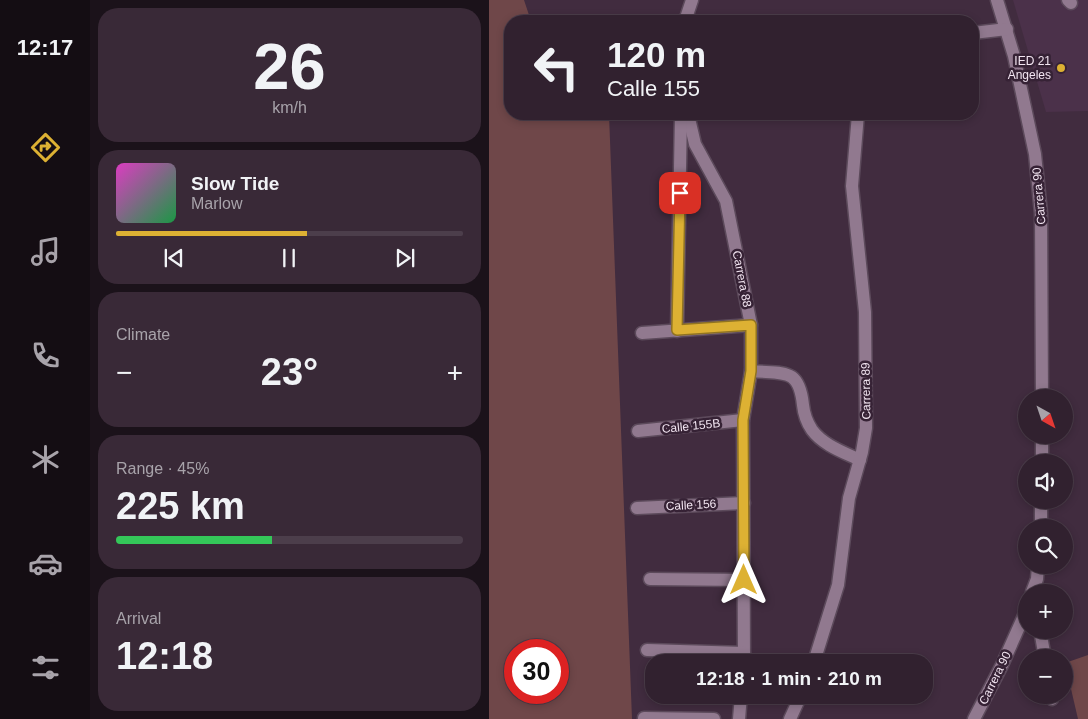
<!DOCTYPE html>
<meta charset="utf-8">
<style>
body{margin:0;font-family:Helvetica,sans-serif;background:#392937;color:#f1f3f6;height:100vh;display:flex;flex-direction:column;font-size:19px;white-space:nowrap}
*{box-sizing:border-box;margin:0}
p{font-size:16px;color:#a8a3aa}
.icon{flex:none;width:28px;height:28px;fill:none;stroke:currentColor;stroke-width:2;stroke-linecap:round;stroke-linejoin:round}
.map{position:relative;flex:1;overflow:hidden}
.panel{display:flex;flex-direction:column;gap:8px;padding:8px;background:#1b121a;width:399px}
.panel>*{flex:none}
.guide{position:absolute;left:15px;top:15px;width:475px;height:105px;border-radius:20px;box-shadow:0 2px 8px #0003,0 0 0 1px #4c3e4b;background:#31212f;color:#f1f3f6;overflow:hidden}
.needle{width:32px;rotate:140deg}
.fabs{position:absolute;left:529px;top:389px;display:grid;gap:10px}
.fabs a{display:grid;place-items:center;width:55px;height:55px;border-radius:50%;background:#31212f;box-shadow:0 2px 8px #0003,0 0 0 1px #4c3e4b;font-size:25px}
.speed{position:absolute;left:15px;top:639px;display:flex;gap:10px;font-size:25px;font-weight:700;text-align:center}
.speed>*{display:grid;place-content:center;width:65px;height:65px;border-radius:50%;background:#31212f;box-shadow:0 2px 8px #0003,0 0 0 1px #4c3e4b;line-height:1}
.speed .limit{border:8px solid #d22;background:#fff;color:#111}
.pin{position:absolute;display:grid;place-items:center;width:42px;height:42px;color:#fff;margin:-21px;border-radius:10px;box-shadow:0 2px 8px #0006}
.me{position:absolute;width:55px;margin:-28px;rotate:0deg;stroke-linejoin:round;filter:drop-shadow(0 0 4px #0008)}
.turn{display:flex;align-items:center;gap:18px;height:105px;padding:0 20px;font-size:22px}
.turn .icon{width:65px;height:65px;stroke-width:2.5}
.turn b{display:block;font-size:35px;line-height:42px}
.big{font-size:38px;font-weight:700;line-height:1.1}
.panel .card{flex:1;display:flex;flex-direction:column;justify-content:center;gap:8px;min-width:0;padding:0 18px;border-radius:20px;background:#392937}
.panel .dial{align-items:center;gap:0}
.dial b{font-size:65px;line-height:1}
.song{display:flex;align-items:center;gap:15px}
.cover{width:60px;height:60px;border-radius:8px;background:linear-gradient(135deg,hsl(310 70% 55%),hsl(140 70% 35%))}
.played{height:5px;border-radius:2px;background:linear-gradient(90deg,#ddb133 55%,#4c3e4b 55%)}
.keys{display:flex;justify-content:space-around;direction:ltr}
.heat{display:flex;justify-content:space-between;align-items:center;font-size:28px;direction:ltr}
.charge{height:8px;border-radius:4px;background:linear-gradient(90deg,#34c759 45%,#4c3e4b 0)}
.trip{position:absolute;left:156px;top:654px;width:288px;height:50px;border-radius:20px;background:#31212f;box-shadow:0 2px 8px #0003,0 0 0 1px #4c3e4b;font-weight:700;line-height:50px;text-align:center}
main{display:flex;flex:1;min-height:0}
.tab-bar{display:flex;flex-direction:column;width:90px;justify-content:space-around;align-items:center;background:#140d13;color:#a8a3aa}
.tab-bar .icon{width:35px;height:35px}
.tab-bar .selected{color:#ddb133}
.tab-bar b{font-size:22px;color:#f1f3f6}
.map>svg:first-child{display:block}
.built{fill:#4b314a}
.green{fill:#6f4749;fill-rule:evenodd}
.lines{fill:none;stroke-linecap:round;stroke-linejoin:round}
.minor-casing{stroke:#5c4a5b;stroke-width:15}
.minor{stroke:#91798f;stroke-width:12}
.route-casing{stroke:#907321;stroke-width:12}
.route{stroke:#ddb133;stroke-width:9}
.poi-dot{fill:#ddb133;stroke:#362235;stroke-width:2}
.labels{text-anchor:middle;stroke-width:5;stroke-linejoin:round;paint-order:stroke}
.poi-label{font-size:12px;fill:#f2e5f1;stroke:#362235;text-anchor:end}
.street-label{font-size:12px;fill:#f2e5f1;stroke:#362235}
</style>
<main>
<nav class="tab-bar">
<b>12:17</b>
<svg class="icon selected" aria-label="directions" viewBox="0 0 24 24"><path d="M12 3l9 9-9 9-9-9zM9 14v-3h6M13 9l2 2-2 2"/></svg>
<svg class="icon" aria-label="music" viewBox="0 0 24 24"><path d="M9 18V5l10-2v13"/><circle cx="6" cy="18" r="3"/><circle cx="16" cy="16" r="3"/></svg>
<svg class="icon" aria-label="phone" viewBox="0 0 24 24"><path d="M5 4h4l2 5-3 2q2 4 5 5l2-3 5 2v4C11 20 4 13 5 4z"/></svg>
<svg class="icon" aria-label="climate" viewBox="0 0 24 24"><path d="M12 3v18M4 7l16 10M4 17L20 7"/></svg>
<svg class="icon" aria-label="car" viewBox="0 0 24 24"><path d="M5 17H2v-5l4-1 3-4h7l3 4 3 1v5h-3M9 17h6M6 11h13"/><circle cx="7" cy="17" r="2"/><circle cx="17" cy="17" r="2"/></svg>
<svg class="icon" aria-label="filters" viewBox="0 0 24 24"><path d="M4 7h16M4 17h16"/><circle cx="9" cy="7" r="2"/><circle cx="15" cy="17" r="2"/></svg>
</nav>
<section class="panel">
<div class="card dial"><b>26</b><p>km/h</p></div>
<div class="card">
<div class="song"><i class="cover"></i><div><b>Slow Tide</b><p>Marlow</p></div></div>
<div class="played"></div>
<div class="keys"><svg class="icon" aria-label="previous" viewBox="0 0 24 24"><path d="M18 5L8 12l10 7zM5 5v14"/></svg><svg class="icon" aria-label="pause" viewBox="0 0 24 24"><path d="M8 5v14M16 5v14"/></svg><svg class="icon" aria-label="next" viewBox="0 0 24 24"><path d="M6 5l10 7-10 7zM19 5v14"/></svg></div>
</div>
<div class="card"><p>Climate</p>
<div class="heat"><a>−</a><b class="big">23°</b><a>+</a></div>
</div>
<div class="card"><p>Range · 45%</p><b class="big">225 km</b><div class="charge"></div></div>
<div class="card"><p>Arrival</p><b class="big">12:18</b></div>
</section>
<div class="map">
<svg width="600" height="719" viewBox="0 0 600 719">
<rect width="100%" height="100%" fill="#412c3f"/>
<polygon class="built" points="524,0 599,0 599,111 557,112"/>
<g class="green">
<path d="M 0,0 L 35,0 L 42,21 L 21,21 L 21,114 L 120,114 L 143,719 L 0,719 ZM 26,650 L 69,650 L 69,692 L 26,692 Z"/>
<polygon points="599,655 599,719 589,719 576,663"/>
</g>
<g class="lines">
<defs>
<g id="minor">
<polyline points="508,0 525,56 546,154 552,213 553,398"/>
<polyline points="579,0 582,3"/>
<polyline points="196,21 203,0"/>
<polyline points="484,33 518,29"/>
<polyline points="199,114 206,144 237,201 262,325 262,371 254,420 255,662"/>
<polyline points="188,331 192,114"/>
<polyline points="153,333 262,325"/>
<path d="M 262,371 C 295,374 310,367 314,405 C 315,415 317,421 323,430 C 334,445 354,452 371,460"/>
<polyline points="149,431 254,420"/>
<polyline points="553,462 553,435"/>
<polyline points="148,508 255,503"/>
<polyline points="552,528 552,500"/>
<polyline points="161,579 255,580"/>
<polyline points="543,592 548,579 549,565"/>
<polyline points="551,630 556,658"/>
<polyline points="158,650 255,653"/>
<polyline points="325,662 349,585 360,498 373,452 377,428 376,312 363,186 369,114"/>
<polyline points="562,695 563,699"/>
<polyline points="155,718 225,719"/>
<polyline points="250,719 252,695"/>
<polyline points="301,719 312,695"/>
<polyline points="485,719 513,665 538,609"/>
</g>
</defs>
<use href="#minor" class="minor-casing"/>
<use href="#minor" class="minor"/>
</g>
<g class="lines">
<defs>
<polyline id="route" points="191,193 188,330 262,325 262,371 254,420 255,580"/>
</defs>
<use href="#route" class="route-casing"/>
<use href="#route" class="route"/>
</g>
<circle class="poi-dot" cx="572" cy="68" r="5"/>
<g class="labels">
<g class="poi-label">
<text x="562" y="65">IED 21<tspan x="562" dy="14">Angeles</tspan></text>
</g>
<g class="street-label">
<text transform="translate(550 196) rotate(-95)" y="4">Carrera 90</text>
<text transform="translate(253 279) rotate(79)" y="4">Carrera 88</text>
<text transform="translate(377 391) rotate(-91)" y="4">Carrera 89</text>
<text transform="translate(202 426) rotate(-6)" y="4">Calle 155B</text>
<text transform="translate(202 505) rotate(-3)" y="4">Calle 156</text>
<text transform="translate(506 678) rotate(-64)" y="4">Carrera 90</text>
</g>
</g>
</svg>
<div class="fabs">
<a><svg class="needle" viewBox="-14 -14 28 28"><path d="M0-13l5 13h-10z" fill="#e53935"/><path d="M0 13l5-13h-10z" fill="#a8a3aa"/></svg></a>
<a><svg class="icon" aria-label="sound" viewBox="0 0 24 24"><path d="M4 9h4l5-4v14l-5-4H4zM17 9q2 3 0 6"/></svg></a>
<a><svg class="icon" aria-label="search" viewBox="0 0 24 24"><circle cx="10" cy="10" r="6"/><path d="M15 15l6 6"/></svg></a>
<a>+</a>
<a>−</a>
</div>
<div class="speed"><div class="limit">30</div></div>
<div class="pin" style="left:191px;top:193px;background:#d93025"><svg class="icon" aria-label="arrive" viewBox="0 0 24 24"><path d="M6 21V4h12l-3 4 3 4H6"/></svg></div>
<svg class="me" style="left:255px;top:580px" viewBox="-20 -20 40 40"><path d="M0-17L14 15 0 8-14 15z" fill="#ddb133" stroke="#fff" stroke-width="4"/></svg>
<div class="trip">12:18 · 1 min · 210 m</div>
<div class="guide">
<div class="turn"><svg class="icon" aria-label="left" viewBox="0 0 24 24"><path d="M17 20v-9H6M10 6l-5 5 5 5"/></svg><div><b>120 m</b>Calle 155</div></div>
</div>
</div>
</main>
